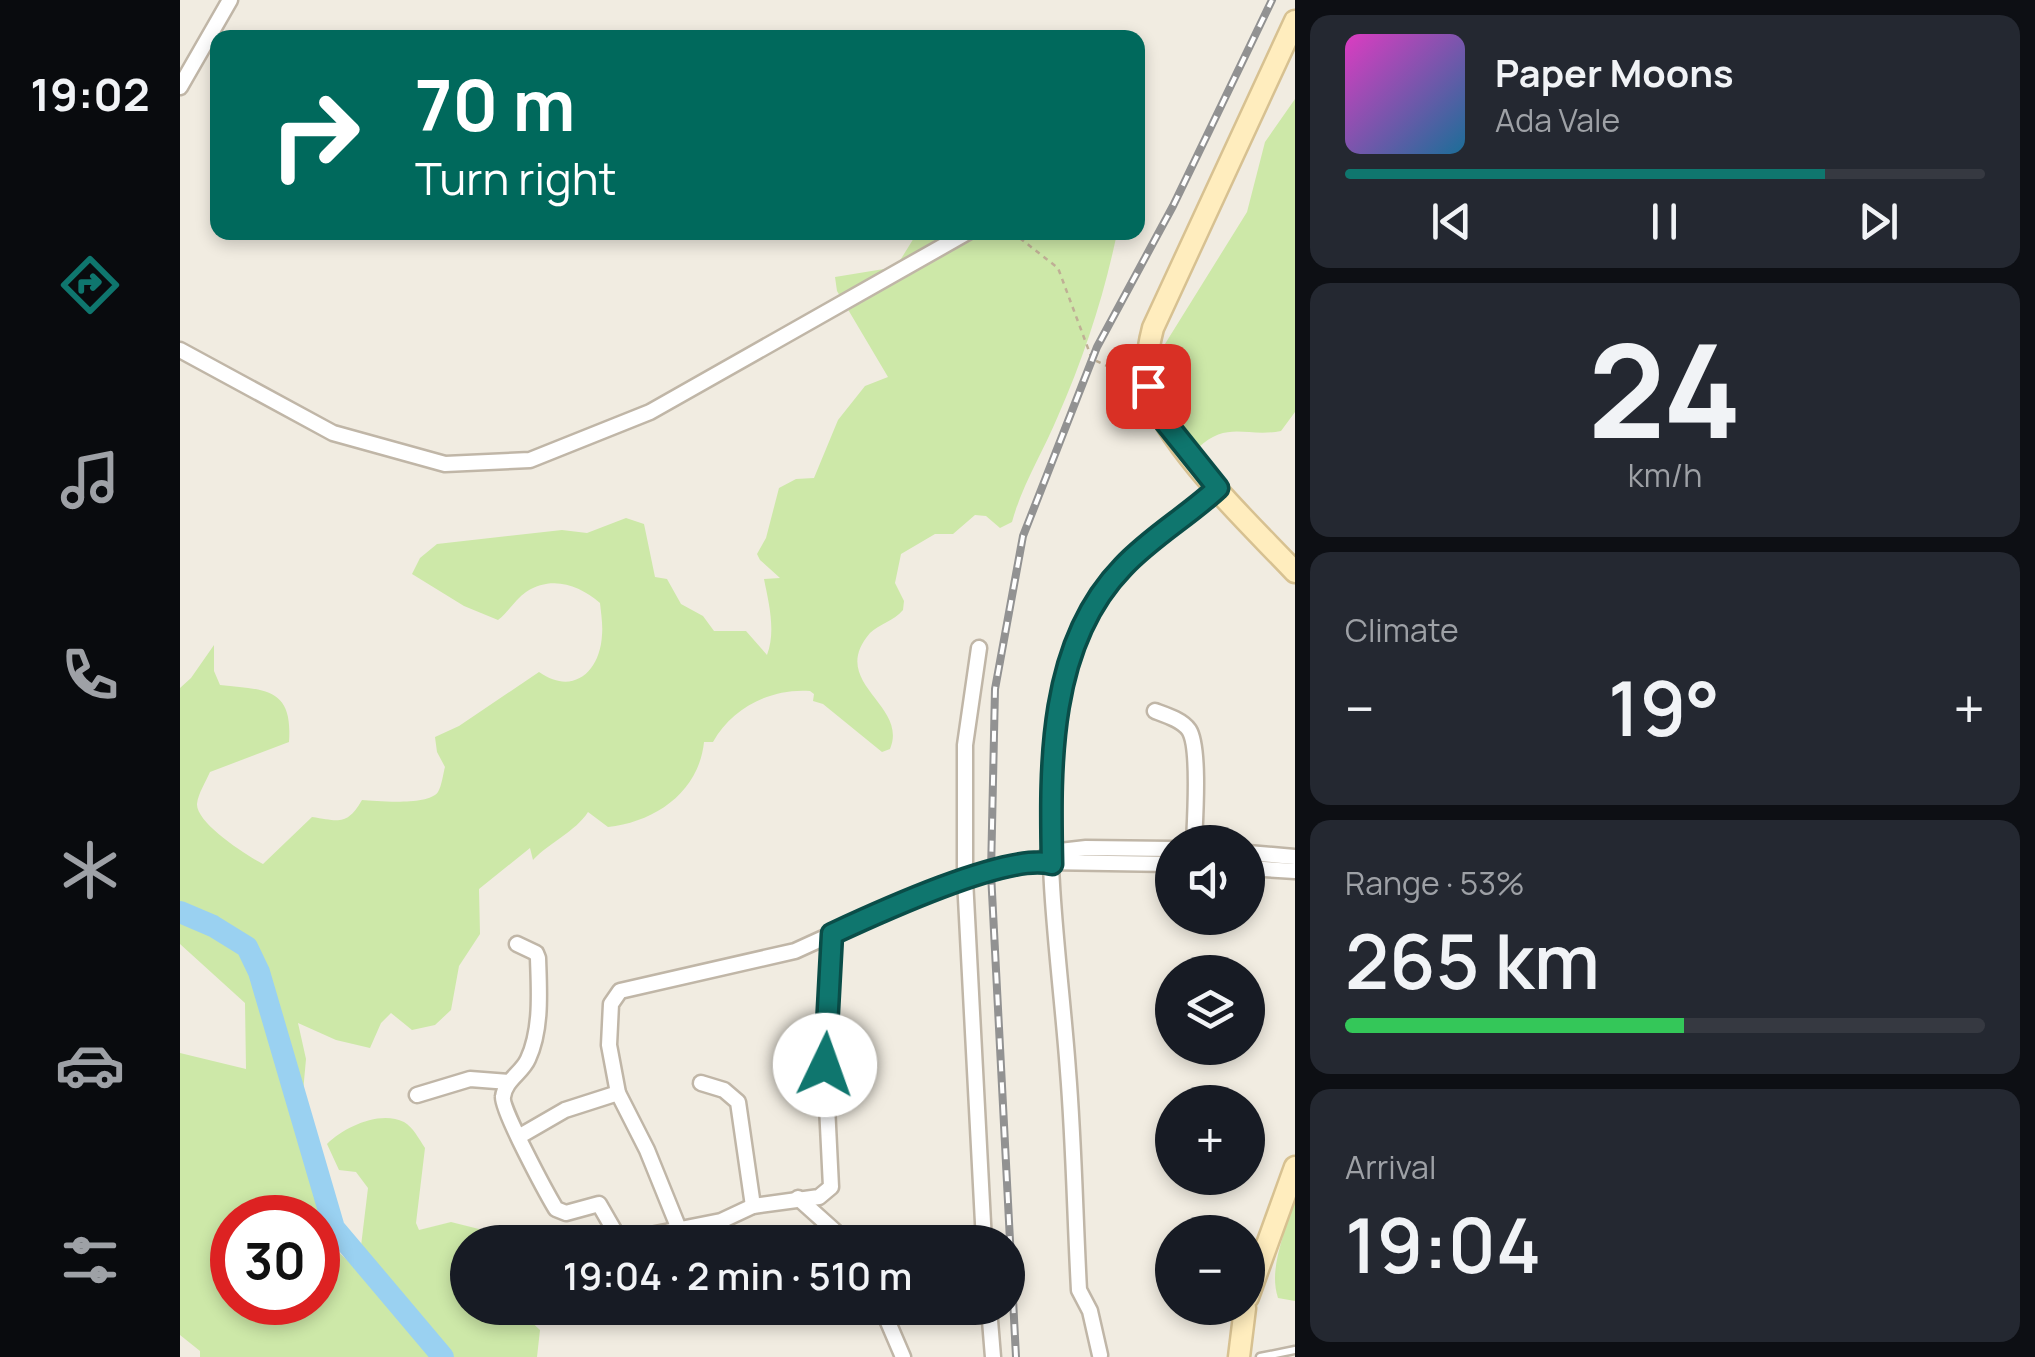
<!DOCTYPE html>
<meta charset="utf-8">
<style>
body{margin:0;font-family:Manrope,sans-serif;background:#242831;color:#f1f3f6;height:100vh;display:flex;flex-direction:column;font-size:38px;white-space:nowrap}
*{box-sizing:border-box;margin:0}
p{font-size:32px;color:#9ea1a6}
.icon{flex:none;width:55px;height:55px;fill:none;stroke:currentColor;stroke-width:2;stroke-linecap:round;stroke-linejoin:round}
.map{position:relative;flex:1;overflow:hidden}
.drawer{display:flex;flex-direction:column;gap:15px;padding:15px;background:#0d0f14;width:740px}
.drawer>*{flex:none}
.guide{position:absolute;left:30px;top:30px;width:935px;height:210px;border-radius:20px;box-shadow:0 5px 15px #0003;background:#00695c;color:#fff;overflow:hidden}
.controls{position:absolute;left:975px;top:825px;display:grid;gap:20px}
.controls a{display:grid;place-items:center;width:110px;height:110px;border-radius:50%;background:#171b24;box-shadow:0 5px 15px #0003;font-size:50px}
.speed{position:absolute;left:30px;top:1195px;display:flex;gap:20px;font-size:50px;font-weight:700;text-align:center}
.speed>*{display:grid;place-content:center;width:130px;height:130px;border-radius:50%;background:#171b24;box-shadow:0 5px 15px #0003;line-height:1}
.speed .limit{border:15px solid #d22;background:#fff;color:#111}
.pin{position:absolute;display:grid;place-items:center;width:85px;height:85px;color:#fff;margin:-42px;border-radius:20px;box-shadow:0 5px 15px #0006}
.me{position:absolute;width:110px;margin:-55px;rotate:3deg;stroke-linejoin:round;filter:drop-shadow(0 0 8px #0008)}
.turn{display:flex;align-items:center;gap:35px;height:210px;padding:0 40px;font-size:45px}
.turn .icon{width:130px;height:130px;stroke-width:2.5}
.turn b{display:block;font-size:70px;line-height:85px}
.big{font-size:75px;font-weight:600;line-height:1.1}
.drawer .card{flex:1;display:flex;flex-direction:column;justify-content:center;gap:15px;min-width:0;padding:0 35px;border-radius:20px;background:#242831}
.drawer .dial{align-items:center;gap:0}
.dial b{font-size:130px;line-height:1}
.song{display:flex;align-items:center;gap:30px}
.cover{width:120px;height:120px;border-radius:15px;background:linear-gradient(135deg,hsl(310 70% 55%),hsl(200 70% 35%))}
.played{height:10px;border-radius:5px;background:linear-gradient(90deg,#0f766e 75%,#363941 75%)}
.keys{display:flex;justify-content:space-around;direction:ltr}
.heat{display:flex;justify-content:space-between;align-items:center;font-size:55px;direction:ltr}
.charge{height:15px;border-radius:8px;background:linear-gradient(90deg,#34c759 53%,#363941 0)}
.trip{position:absolute;left:270px;top:1225px;width:575px;height:100px;border-radius:50px;background:#171b24;box-shadow:0 5px 15px #0003;font-weight:600;line-height:100px;text-align:center}
main{display:flex;flex:1;min-height:0}
.dock{display:flex;flex-direction:column;width:180px;justify-content:space-around;align-items:center;background:#090b0e;color:#9ea1a6}
.dock .icon{width:70px;height:70px}
.dock .active{color:#0f766e}
.dock b{font-size:45px;color:#f1f3f6}
.map>svg:first-child{display:block}
.green{fill:#cde8a8;fill-rule:evenodd}
.lines{fill:none;stroke-linecap:round;stroke-linejoin:round}
.river{stroke:#9ad1f1;stroke-width:22}
.lane-casing{stroke:#c0b6a7;stroke-width:11}
.street-casing{stroke:#c0b6a7;stroke-width:19}
.secondary-casing{stroke:#d7c191;stroke-width:25}
.path{stroke:#bfaf95;stroke-width:2.5;stroke-dasharray:5 5;stroke-linecap:butt}
.lane{stroke:#fff;stroke-width:6}
.street{stroke:#fff;stroke-width:14}
.secondary{stroke:#ffedbe;stroke-width:20}
.rail-casing{stroke:#929292;stroke-width:8}
.rail{stroke:#fff;stroke-width:4;stroke-dasharray:11;stroke-linecap:butt}
.route-casing{stroke:#0a4d48;stroke-width:25}
.route{stroke:#0f766e;stroke-width:18}
</style>
<main>
<nav class="dock">
<b>19:02</b>
<svg class="icon active" aria-label="directions" viewBox="0 0 24 24"><path d="M12 3l9 9-9 9-9-9zM9 14v-3h6M13 9l2 2-2 2"/></svg>
<svg class="icon" aria-label="music" viewBox="0 0 24 24"><path d="M9 18V5l10-2v13"/><circle cx="6" cy="18" r="3"/><circle cx="16" cy="16" r="3"/></svg>
<svg class="icon" aria-label="phone" viewBox="0 0 24 24"><path d="M5 4h4l2 5-3 2q2 4 5 5l2-3 5 2v4C11 20 4 13 5 4z"/></svg>
<svg class="icon" aria-label="climate" viewBox="0 0 24 24"><path d="M12 3v18M4 7l16 10M4 17L20 7"/></svg>
<svg class="icon" aria-label="car" viewBox="0 0 24 24"><path d="M5 17H2v-5l4-1 3-4h7l3 4 3 1v5h-3M9 17h6M6 11h13"/><circle cx="7" cy="17" r="2"/><circle cx="17" cy="17" r="2"/></svg>
<svg class="icon" aria-label="filters" viewBox="0 0 24 24"><path d="M4 7h16M4 17h16"/><circle cx="9" cy="7" r="2"/><circle cx="15" cy="17" r="2"/></svg>
</nav>
<div class="map">
<svg width="1115" height="1357" viewBox="0 0 1115 1357">
<rect width="100%" height="100%" fill="#f1ece1"/>
<g class="green">
<path d="M 1115,99 L 1115,412 L 1101,431 C 1066,438 1048,420 1018,448 C 995,419 971,392 980,352 L 1067,212 L 1085,142 Z"/>
<path d="M 860,232 L 896,239 L 907,233 L 937,233 C 924,296 904,357 878,416 C 863,452 842,485 832,522 L 820,528 L 806,516 L 795,515 L 773,534 L 755,534 L 721,554 L 715,583 L 724,601 L 723,610 C 714,621 699,624 690,633 C 647,683 729,704 710,749 L 702,752 L 643,704 L 633,701 L 634,694 L 630,691 C 591,688 552,708 533,742 L 524,742 C 519,792 475,822 428,827 L 408,812 C 395,832 370,842 353,860 L 350,848 L 299,889 L 300,934 L 279,966 L 271,1010 L 255,1025 L 232,1030 L 211,1013 L 201,1023 L 190,1048 L 156,1040 L 118,1023 L 126,1059 L 121,1114 L 128,1127 L 135,1170 L 149,1204 L 149,1237 L 155,1249 L 188,1279 L 181,1246 L 188,1188 L 176,1172 L 159,1170 L 147,1144 C 164,1127 200,1110 224,1122 C 233,1127 239,1139 245,1148 L 236,1223 L 239,1230 L 271,1222 L 351,1242 L 288,1242 L 288,1308 L 343,1308 L 343,1314 L 360,1330 L 357,1357 L 20,1357 L 20,1351 L 0,1335 L 0,1053 L 66,1069 L 65,1003 L 0,944 L 0,688 L 11,678 L 34,645 L 34,671 L 40,685 C 85,690 113,687 109,742 L 30,772 C 26,781 18,794 17,804 C 16,823 67,856 83,864 L 132,817 C 159,821 167,826 182,800 C 198,801 248,806 258,792 C 262,785 263,774 265,767 L 257,752 L 255,737 L 279,726 L 359,672 C 393,696 420,672 422,635 C 423,625 421,613 420,603 C 399,585 372,575 346,592 C 336,599 328,612 318,620 L 284,606 L 232,574 L 240,558 L 257,544 L 382,530 L 407,533 L 446,518 L 464,524 L 475,577 L 487,579 L 501,604 L 523,616 L 534,631 L 566,631 L 587,655 C 596,631 589,604 584,579 L 600,578 L 580,560 L 577,554 L 586,538 L 599,488 L 616,479 L 634,478 L 658,420 L 685,386 L 708,377 L 657,291 L 655,277 L 716,267 L 737,233 ZM 52,1218 L 138,1218 L 138,1302 L 52,1302 Z"/>
<path d="M 1115,1198 L 1115,1301 L 1098,1298 C 1088,1267 1106,1235 1111,1204 Z"/>
</g>
<g class="lines">
<polyline class="river" points="0,912 33,926 67,947 79,972 154,1228 263,1357"/>
<defs>
<polyline id="lane" points="1080,1357 1115,1350"/>
<g id="street">
<polyline points="0,87 50,0"/>
<polyline points="0,350 153,433 265,464 350,460 470,412 788,232"/>
<polyline points="799,648 785,745 785,879 804,1242"/>
<path d="M 975,711 C 986,715 1002,720 1009,730 C 1020,747 1015,820 1014,842"/>
<polyline points="1068,853 1115,857"/>
<polyline points="865,862 992,864"/>
<polyline points="1068,868 1115,871"/>
<path d="M 337,944 L 356,953 L 358,958 C 359,990 362,1029 348,1059 C 342,1073 325,1080 323,1097 C 321,1109 367,1194 376,1209 L 386,1213 L 419,1204 L 438,1237 L 445,1240 L 541,1221 L 573,1206 L 639,1197 L 651,1187 L 645,1065 L 652,934"/>
<polyline points="521,1083 544,1090 558,1102 573,1206"/>
<polyline points="237,1095 290,1079 329,1082"/>
<polyline points="340,1136 385,1110 438,1093"/>
<polyline points="618,1198 667,1242"/>
<polyline points="499,1229 467,1150 438,1093 429,1045 431,1004 440,991 615,951 718,904 785,879 859,861 871,852 906,848 992,849"/>
<polyline points="702,1308 723,1357"/>
<polyline points="809,1308 813,1357"/>
<path d="M 920,1355 L 910,1311 L 899,1290 C 895,1217 894,1144 888,1071 C 878,927 840,730 917,602 C 947,553 997,527 1037,488"/>
</g>
<g id="secondary">
<path d="M 1115,21 L 973,328 C 968,347 964,370 970,390 C 988,448 1072,526 1115,572"/>
<polyline points="1068,1297 1115,1167"/>
<polyline points="1059,1357 1065,1308"/>
</g>
</defs>
<use href="#lane" class="lane-casing"/>
<use href="#street" class="street-casing"/>
<use href="#secondary" class="secondary-casing"/>
<polyline class="path" points="832,232 878,268 912,359 949,376"/>
<use href="#lane" class="lane"/>
<use href="#street" class="street"/>
<use href="#secondary" class="secondary"/>
<defs>
<polyline id="rail" points="836,1357 811,873 815,689 843,536 917,347 993,206 1092,0"/>
</defs>
<use href="#rail" class="rail-casing"/>
<use href="#rail" class="rail"/>
</g>
<g class="lines">
<defs>
<path id="route" d="M 645,1065 L 652,934 C 695,914 829,852 872,864 C 870,764 868,644 943,567 C 971,537 1008,516 1038,488 L 982,418 L 968,386"/>
</defs>
<use href="#route" class="route-casing"/>
<use href="#route" class="route"/>
</g>
</svg>
<div class="controls">
<a><svg class="icon" aria-label="sound" viewBox="0 0 24 24"><path d="M4 9h4l5-4v14l-5-4H4zM17 9q2 3 0 6"/></svg></a>
<a><svg class="icon" aria-label="layers" viewBox="0 0 24 24"><path d="M12 4l9 5-9 5-9-5zM3 14l9 5 9-5"/></svg></a>
<a>+</a>
<a>−</a>
</div>
<div class="speed"><div class="limit">30</div></div>
<div class="pin" style="left:968px;top:386px;background:#d93025"><svg class="icon" aria-label="arrive" viewBox="0 0 24 24"><path d="M6 21V4h12l-3 4 3 4H6"/></svg></div>
<svg class="me" style="left:645px;top:1065px" viewBox="-20 -20 40 40"><circle r="19" fill="#fff"/><path d="M0-13L10 11 0 6-10 11z" fill="#0f766e"/></svg>
<div class="trip">19:04 · 2 min · 510 m</div>
<div class="guide">
<div class="turn"><svg class="icon" aria-label="right" viewBox="0 0 24 24"><path d="M7 20v-9h11M14 6l5 5-5 5"/></svg><div><b>70 m</b>Turn right</div></div>
</div>
</div>
<section class="drawer">
<div class="card">
<div class="song"><i class="cover"></i><div><b>Paper Moons</b><p>Ada Vale</p></div></div>
<div class="played"></div>
<div class="keys"><svg class="icon" aria-label="previous" viewBox="0 0 24 24"><path d="M18 5L8 12l10 7zM5 5v14"/></svg><svg class="icon" aria-label="pause" viewBox="0 0 24 24"><path d="M8 5v14M16 5v14"/></svg><svg class="icon" aria-label="next" viewBox="0 0 24 24"><path d="M6 5l10 7-10 7zM19 5v14"/></svg></div>
</div>
<div class="card dial"><b>24</b><p>km/h</p></div>
<div class="card"><p>Climate</p>
<div class="heat"><a>−</a><b class="big">19°</b><a>+</a></div>
</div>
<div class="card"><p>Range · 53%</p><b class="big">265 km</b><div class="charge"></div></div>
<div class="card"><p>Arrival</p><b class="big">19:04</b></div>
</section>
</main>
